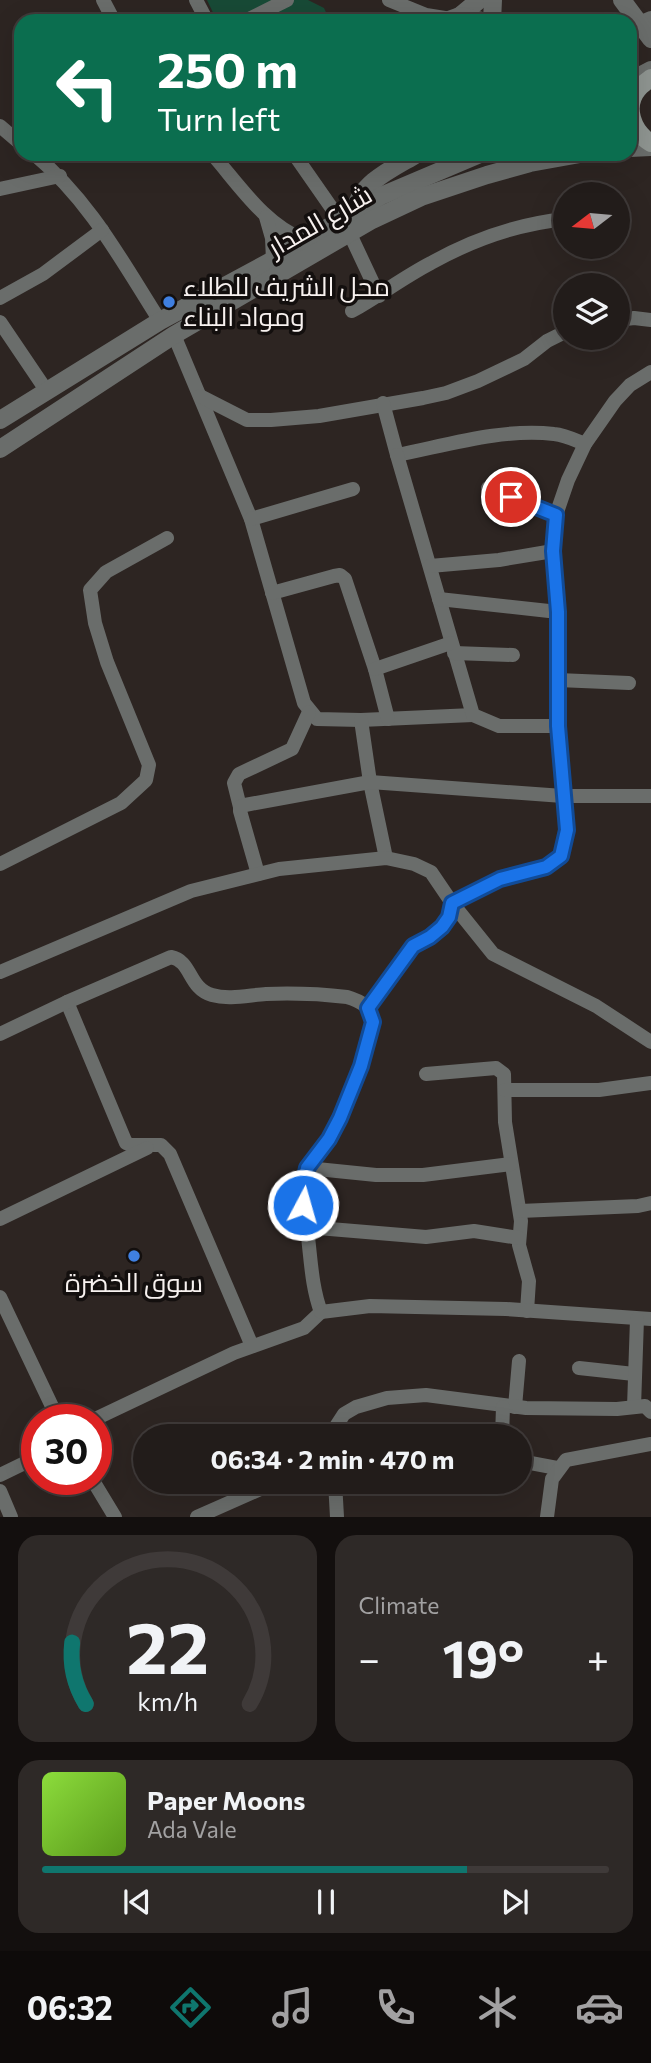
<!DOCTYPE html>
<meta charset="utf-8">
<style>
body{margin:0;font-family:Commissioner,Cairo,sans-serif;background:#2e2927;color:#f1f3f6;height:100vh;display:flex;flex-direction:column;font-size:26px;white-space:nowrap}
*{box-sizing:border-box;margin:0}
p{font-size:23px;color:#a2a1a2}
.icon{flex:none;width:38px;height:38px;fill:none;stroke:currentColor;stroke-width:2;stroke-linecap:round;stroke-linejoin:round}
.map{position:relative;height:1517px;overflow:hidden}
.sheet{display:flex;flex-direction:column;gap:18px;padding:18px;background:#130f0e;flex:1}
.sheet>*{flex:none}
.hud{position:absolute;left:14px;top:14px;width:623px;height:147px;border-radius:21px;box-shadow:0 7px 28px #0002,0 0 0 2px #3f3a39;background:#0b6e4f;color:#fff;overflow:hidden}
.needle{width:46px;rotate:254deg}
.buttons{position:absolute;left:553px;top:182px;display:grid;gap:14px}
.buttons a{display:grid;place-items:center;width:77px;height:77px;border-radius:50%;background:#221c1a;box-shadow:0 7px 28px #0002,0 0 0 2px #3f3a39;font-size:35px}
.speed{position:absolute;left:21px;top:1404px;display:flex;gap:14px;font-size:35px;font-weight:700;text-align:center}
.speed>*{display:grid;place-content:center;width:91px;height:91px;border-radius:50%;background:#221c1a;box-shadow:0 7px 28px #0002,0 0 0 2px #3f3a39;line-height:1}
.speed .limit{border:10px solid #d22;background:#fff;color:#111}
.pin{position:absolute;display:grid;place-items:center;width:60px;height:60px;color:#fff;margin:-30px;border:4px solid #fff;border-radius:50%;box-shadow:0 2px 7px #0007}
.me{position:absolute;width:77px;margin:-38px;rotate:6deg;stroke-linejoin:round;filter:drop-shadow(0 0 5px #0008)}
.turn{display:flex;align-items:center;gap:24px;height:147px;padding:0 28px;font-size:32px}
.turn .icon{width:91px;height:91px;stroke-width:2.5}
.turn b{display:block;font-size:49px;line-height:60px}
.big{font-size:52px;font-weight:700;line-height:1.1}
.sheet .tile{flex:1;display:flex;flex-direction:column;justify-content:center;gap:10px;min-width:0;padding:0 24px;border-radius:21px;background:#2e2927}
.sheet .dial{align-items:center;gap:0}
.dial svg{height:182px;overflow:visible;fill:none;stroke:#3f3a39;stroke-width:7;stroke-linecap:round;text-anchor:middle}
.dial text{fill:#f1f3f6;stroke:none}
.song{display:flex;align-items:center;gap:21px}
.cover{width:84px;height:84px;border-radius:10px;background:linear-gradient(135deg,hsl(90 70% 55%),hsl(90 70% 35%))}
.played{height:7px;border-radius:4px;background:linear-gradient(90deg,#0f766e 75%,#3f3a39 75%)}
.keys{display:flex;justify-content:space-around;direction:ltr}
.heat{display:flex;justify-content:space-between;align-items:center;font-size:38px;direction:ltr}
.sheet .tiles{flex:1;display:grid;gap:18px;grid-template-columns:1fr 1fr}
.tile:last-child{grid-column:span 2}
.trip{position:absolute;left:133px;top:1424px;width:399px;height:70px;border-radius:35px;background:#221c1a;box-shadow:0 7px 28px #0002,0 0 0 2px #3f3a39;font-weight:700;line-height:70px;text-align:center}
.tab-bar{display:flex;height:112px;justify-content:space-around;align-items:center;background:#0e0b0a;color:#a2a1a2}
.tab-bar .icon{width:49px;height:49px}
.tab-bar .on{color:#0f766e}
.tab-bar b{font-size:32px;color:#f1f3f6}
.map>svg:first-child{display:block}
.green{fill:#184a36}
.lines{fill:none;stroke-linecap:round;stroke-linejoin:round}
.minor{stroke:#6a6d6b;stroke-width:14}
.tertiary{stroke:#6a6d6b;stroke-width:18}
.secondary{stroke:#8f9591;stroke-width:18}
.tertiary-bridge{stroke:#6a6d6b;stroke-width:18}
.route-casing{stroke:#114b97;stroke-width:18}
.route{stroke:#1a73e8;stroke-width:12}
.shop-dot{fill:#3f7fe0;stroke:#130f0e;stroke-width:2.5}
.labels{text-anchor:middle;stroke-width:7;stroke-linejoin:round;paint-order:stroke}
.street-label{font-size:26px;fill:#f7f1ef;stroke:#130f0e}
.poi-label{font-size:26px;fill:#f7f1ef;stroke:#130f0e;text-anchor:start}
</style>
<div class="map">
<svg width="651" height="1517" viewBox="0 0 651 1517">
<rect width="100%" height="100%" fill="#2d2522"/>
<polygon class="green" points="207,0 308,0 324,8 330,21 217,21"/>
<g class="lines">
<g class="minor">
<polyline points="103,0 114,21"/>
<polyline points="196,0 207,21"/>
<polyline points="389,0 426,15 451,19"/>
<polyline points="245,21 287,0"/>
<polyline points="630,27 651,18"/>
<polyline points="0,126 21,144"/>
<path d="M 34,154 C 91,202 121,260 160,321"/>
<path d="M 212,154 C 240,186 264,224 304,240"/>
<polyline points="294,154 340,220"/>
<polyline points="0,189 60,176"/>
<polyline points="266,217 272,238 273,260"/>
<polyline points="349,232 379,296"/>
<polyline points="0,298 43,274 102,230"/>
<path d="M 352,311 C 379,296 404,277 431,263 C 472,240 518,224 565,219"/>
<polyline points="618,320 634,318 651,320"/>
<polyline points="0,322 46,390"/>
<polyline points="174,335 251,519 304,703 317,719 361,720 473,715"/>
<polyline points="200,396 247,420 271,420 319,416 423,398 446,393 478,381 524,359 547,341 565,332"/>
<path d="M 383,403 L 397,455 C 448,445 502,428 554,434 C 565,435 575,440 585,444"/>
<polyline points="397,455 473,715 499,726 558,726"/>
<polyline points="488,488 556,515"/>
<polyline points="251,519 353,489"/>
<polyline points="430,566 499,560 553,551"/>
<polyline points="272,593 334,576 340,575 345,579 375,669 388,719"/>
<polyline points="439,599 558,612"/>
<polyline points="454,653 513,655"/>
<polyline points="375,669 451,643"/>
<polyline points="558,680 629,683"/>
<polyline points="361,720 370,782 386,858"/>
<polyline points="240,807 234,783 239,774 292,749 309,712"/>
<polyline points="0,864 121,803 146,780 149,765 107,662 95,623 90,590 106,572 167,538"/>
<polyline points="258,874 240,811 240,807 245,805 370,782 563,796 651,796"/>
<polyline points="0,972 191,891 279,869 386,858 414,864 431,872 452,903 493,954 596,1006 651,1042"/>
<polyline points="67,1002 126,1143 131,1145 161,1145 170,1154 252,1346"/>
<polyline points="368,1008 413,946 430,937 442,927 449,917 452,903 500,879 546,868 561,856 567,830 558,726 558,612 553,551 556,515 568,480 585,444 615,401 630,385 651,372"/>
<path d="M 0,1034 L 67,1002 L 171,957 C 192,961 188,988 212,995 C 229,1000 249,995 266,994 C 292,993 321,994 347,997 C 360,1001 371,1006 372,1021 C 374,1040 341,1120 330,1137 C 319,1153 307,1164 304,1184 C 301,1202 306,1220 308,1237 C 311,1262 312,1288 321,1312 L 304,1328 L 234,1353 L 95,1419"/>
<polyline points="426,1074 496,1068 504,1074 505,1122 521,1221 519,1245 529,1281 527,1311"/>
<polyline points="505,1090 599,1090 651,1083"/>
<polyline points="307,1168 376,1175 423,1175 511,1164"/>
<polyline points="520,1211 638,1206 651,1203"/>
<polyline points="0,1219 147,1148"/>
<polyline points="306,1227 426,1237 474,1231 519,1238"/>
<polyline points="0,1297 58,1419"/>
<polyline points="321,1312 370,1306 506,1309 651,1319"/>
<polyline points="579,1368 634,1374"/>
<polyline points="515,1407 519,1361"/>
<polyline points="634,1407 637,1319"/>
<polyline points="329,1437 344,1414 356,1407 387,1398 426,1395 526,1408 617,1409 645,1406 651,1412"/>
<polyline points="502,1437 503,1407"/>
<polyline points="520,1461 557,1468"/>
<polyline points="0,1475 37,1457"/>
<polyline points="92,1479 115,1517"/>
<polyline points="335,1482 337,1517"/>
<polyline points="0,1491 11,1517"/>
<polyline points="197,1517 276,1482"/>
<polyline points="547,1517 552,1479 566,1460 651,1444"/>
</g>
<g class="tertiary">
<polyline points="460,16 479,0"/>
<polyline points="446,21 460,16 482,21"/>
<polyline points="492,21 493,0"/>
<polyline points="630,81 651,70"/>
<polyline points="630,148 651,147"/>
<path d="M 355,211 C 360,182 394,168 417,154"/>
<polyline points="0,420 160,321 273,260 381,196 480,154"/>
<polyline points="0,449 174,335 372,220 421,197 487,175 530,163 580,154"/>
</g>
<path class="secondary" d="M 651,78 C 647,81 641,85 638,89 C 623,107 633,132 651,143"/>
<polyline class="tertiary-bridge" points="622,0 651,39"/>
</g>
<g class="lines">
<defs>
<polyline id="route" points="303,1205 303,1186 307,1168 329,1139 340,1118 361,1066 373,1022 368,1008 413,946 430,937 442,927 449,917 452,903 500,879 546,867 561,856 567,830 558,726 558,612 553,551 556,515 511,497"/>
</defs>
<use href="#route" class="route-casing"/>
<use href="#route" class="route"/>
</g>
<g class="shop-dot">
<circle cx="169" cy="302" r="7"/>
<circle cx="134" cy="1256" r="7"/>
</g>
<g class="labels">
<g class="street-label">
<text transform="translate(320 221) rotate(-30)" y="9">شارع المدار</text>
</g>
<g class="poi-label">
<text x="183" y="296">محل الشريف للطلاء<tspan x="183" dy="30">ومواد البناء</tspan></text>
<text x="134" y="1292" text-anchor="middle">سوق الخضرة</text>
</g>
</g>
</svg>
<div class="buttons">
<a><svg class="needle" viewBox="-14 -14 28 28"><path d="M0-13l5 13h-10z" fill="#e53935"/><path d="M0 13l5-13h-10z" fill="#a2a1a2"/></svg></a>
<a><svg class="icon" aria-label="layers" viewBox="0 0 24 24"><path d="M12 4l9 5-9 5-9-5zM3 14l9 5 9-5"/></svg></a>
</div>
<div class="speed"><div class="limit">30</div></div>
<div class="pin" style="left:511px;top:497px;background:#d93025"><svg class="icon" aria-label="arrive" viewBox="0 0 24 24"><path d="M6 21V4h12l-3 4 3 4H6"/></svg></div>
<svg class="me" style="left:303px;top:1205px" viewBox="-20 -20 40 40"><circle r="17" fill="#1a73e8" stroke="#fff" stroke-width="3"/><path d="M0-11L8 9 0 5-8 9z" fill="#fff"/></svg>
<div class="trip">06:34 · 2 min · 470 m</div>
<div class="hud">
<div class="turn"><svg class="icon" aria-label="left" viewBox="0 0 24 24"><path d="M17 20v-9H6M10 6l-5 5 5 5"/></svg><div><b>250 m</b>Turn left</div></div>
</div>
</div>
<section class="sheet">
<div class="tiles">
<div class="tile dial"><svg viewBox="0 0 100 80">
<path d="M14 69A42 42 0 1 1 86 69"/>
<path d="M14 69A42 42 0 0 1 8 42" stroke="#0f766e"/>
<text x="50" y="56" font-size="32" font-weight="700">22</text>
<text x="50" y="72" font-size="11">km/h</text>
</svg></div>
<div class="tile"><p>Climate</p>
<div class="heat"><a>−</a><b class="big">19°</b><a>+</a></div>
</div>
<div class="tile">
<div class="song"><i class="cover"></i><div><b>Paper Moons</b><p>Ada Vale</p></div></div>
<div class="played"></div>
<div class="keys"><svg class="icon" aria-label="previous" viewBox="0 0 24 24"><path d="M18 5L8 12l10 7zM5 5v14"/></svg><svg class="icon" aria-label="pause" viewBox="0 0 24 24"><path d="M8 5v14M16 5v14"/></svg><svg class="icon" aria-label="next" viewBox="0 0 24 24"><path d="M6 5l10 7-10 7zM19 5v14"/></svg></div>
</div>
</div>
</section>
<nav class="tab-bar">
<b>06:32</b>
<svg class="icon on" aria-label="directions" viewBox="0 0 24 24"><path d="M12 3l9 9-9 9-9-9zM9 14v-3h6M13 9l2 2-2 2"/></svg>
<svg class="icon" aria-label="music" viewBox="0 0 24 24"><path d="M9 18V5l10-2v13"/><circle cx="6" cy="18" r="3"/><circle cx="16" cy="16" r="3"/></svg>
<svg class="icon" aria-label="phone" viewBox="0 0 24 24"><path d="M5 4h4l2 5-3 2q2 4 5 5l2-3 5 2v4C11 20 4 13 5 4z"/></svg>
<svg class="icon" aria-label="climate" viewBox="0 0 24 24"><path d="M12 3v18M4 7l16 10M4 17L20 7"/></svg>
<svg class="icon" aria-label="car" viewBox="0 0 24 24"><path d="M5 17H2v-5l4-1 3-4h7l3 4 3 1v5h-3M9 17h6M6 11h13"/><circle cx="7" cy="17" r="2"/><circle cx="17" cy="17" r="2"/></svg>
</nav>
